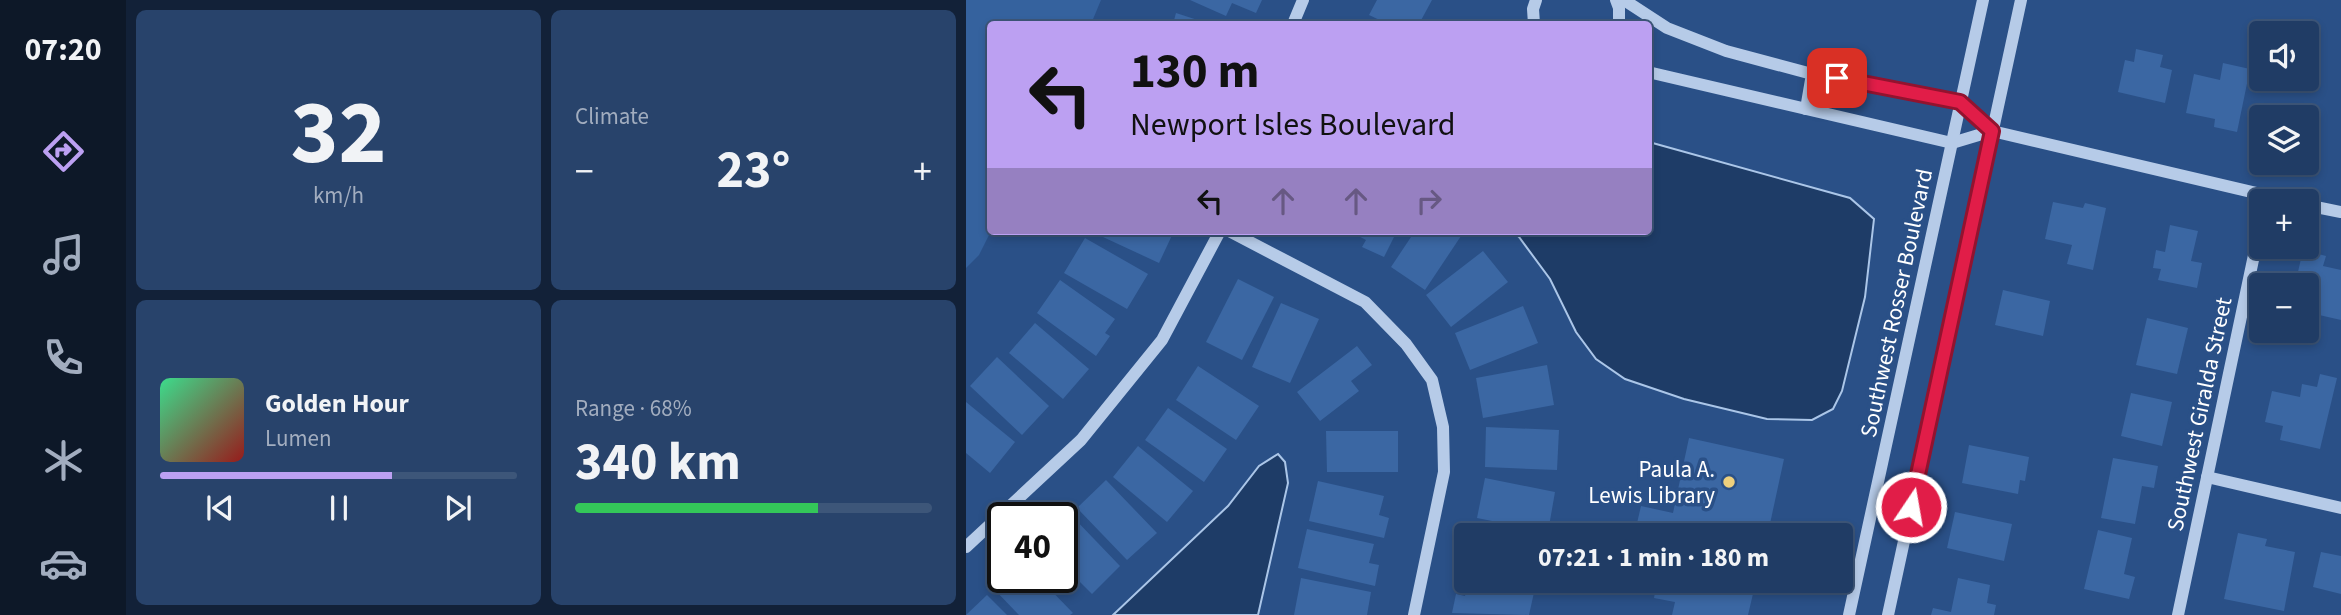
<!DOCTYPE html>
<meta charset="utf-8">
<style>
body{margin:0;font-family:"Source Sans 3",sans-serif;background:#28436b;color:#f1f3f6;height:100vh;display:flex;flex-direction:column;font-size:26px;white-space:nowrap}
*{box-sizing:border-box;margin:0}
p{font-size:23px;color:#a2adbf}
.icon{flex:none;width:38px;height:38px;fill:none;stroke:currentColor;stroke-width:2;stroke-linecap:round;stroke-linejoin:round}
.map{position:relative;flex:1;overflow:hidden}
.panel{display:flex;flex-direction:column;gap:10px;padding:10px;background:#122138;width:840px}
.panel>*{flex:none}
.hud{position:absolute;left:21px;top:21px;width:665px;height:214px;border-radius:7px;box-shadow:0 4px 10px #0003,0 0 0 2px #3d5679;background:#bca0f2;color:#111;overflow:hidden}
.controls{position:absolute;left:1283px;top:21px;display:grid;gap:14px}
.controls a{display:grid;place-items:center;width:70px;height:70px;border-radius:7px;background:#203c65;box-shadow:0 4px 10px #0003,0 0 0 2px #3d5679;font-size:35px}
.speed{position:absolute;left:21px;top:502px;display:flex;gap:14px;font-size:35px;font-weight:700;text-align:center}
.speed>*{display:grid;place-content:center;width:91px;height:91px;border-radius:50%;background:#203c65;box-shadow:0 4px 10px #0003,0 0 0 2px #3d5679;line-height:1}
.speed .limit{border:4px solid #111;border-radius:10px;background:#fff;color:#111}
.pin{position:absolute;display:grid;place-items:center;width:60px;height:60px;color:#fff;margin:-30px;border-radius:14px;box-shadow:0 4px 10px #0006}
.me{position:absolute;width:77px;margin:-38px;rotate:12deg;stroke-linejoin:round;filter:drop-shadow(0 0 5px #0008)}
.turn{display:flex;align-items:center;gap:24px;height:147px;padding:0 28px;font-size:32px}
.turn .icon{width:91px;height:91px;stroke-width:2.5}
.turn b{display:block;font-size:49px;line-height:60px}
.lanes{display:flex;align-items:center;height:66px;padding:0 28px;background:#0003;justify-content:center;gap:35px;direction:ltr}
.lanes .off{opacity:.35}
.big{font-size:52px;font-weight:700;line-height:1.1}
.panel .widget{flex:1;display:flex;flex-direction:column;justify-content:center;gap:10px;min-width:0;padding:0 24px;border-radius:10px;background:#28436b}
.panel .dial{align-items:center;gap:0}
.dial b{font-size:91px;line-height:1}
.song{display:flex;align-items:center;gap:21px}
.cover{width:84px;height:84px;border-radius:10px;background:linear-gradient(135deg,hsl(150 70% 55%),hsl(0 70% 35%))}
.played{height:7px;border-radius:4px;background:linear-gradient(90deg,#bca0f2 65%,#3d5679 65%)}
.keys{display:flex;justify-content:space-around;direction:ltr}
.heat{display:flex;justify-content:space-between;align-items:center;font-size:38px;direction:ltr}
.charge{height:10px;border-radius:5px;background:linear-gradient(90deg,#34c759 68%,#3d5679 0)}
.panel .tiles{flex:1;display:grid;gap:10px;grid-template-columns:repeat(2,1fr)}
.trip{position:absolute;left:488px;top:523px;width:399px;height:70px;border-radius:7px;background:#203c65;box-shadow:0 4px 10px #0003,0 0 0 2px #3d5679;font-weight:700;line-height:70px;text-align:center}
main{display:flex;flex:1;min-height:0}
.dock{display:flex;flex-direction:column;width:126px;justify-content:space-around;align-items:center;background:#0d1828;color:#a2adbf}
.dock .icon{width:49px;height:49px}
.dock .selected{color:#bca0f2}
.dock b{font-size:32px;color:#f1f3f6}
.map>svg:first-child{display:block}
.green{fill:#35629e}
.water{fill:#1e3c67;stroke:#abc6e8;stroke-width:2}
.building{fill:#3b67a3}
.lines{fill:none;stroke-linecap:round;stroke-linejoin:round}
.minor{stroke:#b6cbe8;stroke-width:12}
.route-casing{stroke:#92132f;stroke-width:18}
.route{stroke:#e11d48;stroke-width:12}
.poi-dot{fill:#eed07d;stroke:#2a5087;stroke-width:2.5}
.labels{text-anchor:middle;stroke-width:7;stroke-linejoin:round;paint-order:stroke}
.street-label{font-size:23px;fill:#fff;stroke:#2a5087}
.poi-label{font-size:23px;fill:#fff;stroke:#2a5087;text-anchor:end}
</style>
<main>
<nav class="dock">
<b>07:20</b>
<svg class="icon selected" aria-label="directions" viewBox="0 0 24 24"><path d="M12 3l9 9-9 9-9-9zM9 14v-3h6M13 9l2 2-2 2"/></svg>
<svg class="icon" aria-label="music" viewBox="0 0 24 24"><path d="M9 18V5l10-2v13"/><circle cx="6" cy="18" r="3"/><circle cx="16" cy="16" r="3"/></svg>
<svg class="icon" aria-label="phone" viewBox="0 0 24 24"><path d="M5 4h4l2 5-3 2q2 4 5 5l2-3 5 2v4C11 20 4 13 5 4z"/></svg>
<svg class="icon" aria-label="climate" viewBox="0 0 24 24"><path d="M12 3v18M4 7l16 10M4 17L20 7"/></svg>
<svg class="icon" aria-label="car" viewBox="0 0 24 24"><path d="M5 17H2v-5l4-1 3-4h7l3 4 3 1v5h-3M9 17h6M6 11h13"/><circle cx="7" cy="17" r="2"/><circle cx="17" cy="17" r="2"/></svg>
</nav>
<section class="panel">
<div class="tiles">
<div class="widget dial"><b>32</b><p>km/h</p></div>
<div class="widget"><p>Climate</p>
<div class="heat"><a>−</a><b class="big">23°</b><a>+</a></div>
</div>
<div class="widget">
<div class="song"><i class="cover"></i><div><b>Golden Hour</b><p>Lumen</p></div></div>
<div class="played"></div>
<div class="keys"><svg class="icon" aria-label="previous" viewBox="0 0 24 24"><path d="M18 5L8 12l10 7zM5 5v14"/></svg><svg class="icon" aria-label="pause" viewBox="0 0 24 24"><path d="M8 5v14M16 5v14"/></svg><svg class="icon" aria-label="next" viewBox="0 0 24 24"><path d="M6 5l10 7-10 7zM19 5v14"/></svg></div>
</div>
<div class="widget"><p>Range · 68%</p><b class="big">340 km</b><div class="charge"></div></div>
</div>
</section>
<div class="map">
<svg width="1375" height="615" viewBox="0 0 1375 615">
<rect width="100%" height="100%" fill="#2a5087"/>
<polygon class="green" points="0,0 135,0 125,24 24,24 25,231 13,255 0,268"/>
<g class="water">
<polygon points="683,142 884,198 908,219 899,297 876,391 867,409 846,420 801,419 718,399 659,379 630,359 610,332 584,279 553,237 546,231 682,231"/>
<polygon points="312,454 319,462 322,483 292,615 147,615 262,506 293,466"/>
</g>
<g class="building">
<polygon points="224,0 296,0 290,13 266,3 260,16"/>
<polygon points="411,0 466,0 453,24 422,24 403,15"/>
<polygon points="210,13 244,24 207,24"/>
<polygon points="1170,49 1197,55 1194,67 1206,70 1199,103 1152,92 1159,60 1168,62"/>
<polygon points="1257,63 1284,69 1271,132 1248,127 1249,119 1220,113 1228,74 1254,80"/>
<polygon points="1087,202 1117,208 1119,203 1140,208 1127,270 1101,264 1106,245 1079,239"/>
<polygon points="1204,225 1232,231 1225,261 1236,263 1231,288 1192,280 1195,269 1187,268 1190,250 1199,252"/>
<polygon points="124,231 208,231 193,263"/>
<polygon points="383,231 431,231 418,257 396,247 400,240"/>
<polygon points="449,231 497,233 459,290 425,267"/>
<polygon points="119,238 182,274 161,309 98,273"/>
<polygon points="1337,250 1360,256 1357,266 1375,270 1375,320 1340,312 1340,285 1329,285"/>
<polygon points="517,251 542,282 485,327 460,295"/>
<polygon points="272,279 308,297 276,360 240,342"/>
<polygon points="94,280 149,319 139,333 144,336 130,356 71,313"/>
<polygon points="1037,290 1084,301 1077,336 1029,325"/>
<polygon points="315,303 353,319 324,383 286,367"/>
<polygon points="557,306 572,343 504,370 489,333"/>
<polygon points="1181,318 1222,328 1211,374 1170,365"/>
<polygon points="69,323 123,369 97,399 43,353"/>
<polygon points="391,346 406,365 385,381 393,391 354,421 331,392"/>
<polygon points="31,357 83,406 56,435 4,386"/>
<polygon points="581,365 588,405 517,418 510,378"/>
<polygon points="232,366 293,406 270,440 210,400"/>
<polygon points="1354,374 1371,378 1354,449 1314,440 1317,426 1299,422 1306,391 1334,397 1336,384 1351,387"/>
<polygon points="1165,393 1206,402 1196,446 1155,436"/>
<polygon points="0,402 49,442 24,473 0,453"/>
<polygon points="202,408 261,449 238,482 179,440"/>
<polygon points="520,427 593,430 591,470 519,467"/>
<polygon points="360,431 432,431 432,472 361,472"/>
<polygon points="723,438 818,459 802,533 806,536 668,536 675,506 707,513"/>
<polygon points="1003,445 1063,457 1059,481 1054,480 1052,494 996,483"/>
<polygon points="172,446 227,491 201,522 147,477"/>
<polygon points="1147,458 1192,466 1188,488 1176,486 1169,524 1135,518"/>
<polygon points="519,478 589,492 582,532 511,518"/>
<polygon points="140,480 191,533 161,560 111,508"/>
<polygon points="352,481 418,496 413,515 423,518 418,538 343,521"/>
<polygon points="989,512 1046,524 1038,561 981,548"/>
<polygon points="104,514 154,566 126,594 96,564 96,521"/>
<polygon points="514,527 545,534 545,536 512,536"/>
<polygon points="341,529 408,544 403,563 413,565 409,586 332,568"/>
<polygon points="1132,530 1166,538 1158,574 1169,577 1163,599 1118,589"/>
<polygon points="1272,533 1301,539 1299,546 1329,552 1318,611 1258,599"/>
<polygon points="1355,552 1375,556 1375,594 1347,587"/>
<polygon points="38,578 73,578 107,613 104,615 53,615 27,588"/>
<polygon points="335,578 405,592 401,615 328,615"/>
<polygon points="992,578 1024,585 1021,603 1030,605 1028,615 965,615 967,608 985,612"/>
<polygon points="502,581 533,581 569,588 563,615 486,613 490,594 499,596"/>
<polygon points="691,581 790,581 782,615 706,615 709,602 688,598"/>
<polygon points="21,595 41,615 0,615"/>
</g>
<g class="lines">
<g class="minor">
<polyline points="650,0 653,8 653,24"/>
<polyline points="658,0 701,28 760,51 846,74 994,102 1026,131 1324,201"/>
<polyline points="327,24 337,0"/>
<polyline points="568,24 567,9 570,0"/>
<polyline points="682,72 986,143 1026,131"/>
<polyline points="840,109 846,74"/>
<polyline points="1340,205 1375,212"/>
<polyline points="263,231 399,302 440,344 466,380 477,427 478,472 448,615"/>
<polyline points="1241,477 1375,508"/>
<polyline points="0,547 115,440 196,340 254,231"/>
<polyline points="883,615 1017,0"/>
<polyline points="922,615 1055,0"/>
<polyline points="1212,615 1295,222"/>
</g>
</g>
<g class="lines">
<defs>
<polyline id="route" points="871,78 994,102 1026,131 945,507"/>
</defs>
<use href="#route" class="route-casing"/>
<use href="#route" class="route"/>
</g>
<circle class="poi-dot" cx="763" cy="482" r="7"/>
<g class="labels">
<g class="street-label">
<text transform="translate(930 303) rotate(-78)" y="8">Southwest Rosser Boulevard</text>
<text transform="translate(1233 414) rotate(-78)" y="8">Southwest Giralda Street</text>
</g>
<g class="poi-label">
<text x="749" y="477">Paula A.<tspan x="749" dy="26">Lewis Library</tspan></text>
</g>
</g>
</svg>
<div class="controls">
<a><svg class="icon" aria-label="sound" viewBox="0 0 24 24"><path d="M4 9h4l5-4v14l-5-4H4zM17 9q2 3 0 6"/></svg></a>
<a><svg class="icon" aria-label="layers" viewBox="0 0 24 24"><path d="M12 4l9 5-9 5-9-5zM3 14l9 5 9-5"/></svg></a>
<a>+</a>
<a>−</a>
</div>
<div class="speed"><div class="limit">40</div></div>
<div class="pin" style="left:871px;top:78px;background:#d93025"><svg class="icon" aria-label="arrive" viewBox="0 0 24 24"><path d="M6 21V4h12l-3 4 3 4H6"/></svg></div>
<svg class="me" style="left:945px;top:507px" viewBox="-20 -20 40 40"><circle r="17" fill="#e11d48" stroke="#fff" stroke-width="3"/><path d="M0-11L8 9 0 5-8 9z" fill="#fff"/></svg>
<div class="trip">07:21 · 1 min · 180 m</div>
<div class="hud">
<div class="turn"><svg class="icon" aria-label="left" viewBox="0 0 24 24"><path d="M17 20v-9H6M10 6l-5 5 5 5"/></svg><div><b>130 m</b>Newport Isles Boulevard</div></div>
<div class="lanes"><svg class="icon" aria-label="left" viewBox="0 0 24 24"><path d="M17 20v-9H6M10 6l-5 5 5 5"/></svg><svg class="icon off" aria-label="ahead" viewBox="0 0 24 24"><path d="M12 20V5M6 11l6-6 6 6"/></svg><svg class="icon off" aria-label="ahead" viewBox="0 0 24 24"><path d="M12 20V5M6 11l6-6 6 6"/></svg><svg class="icon off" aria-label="right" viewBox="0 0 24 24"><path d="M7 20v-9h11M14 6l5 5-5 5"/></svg></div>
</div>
</div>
</main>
